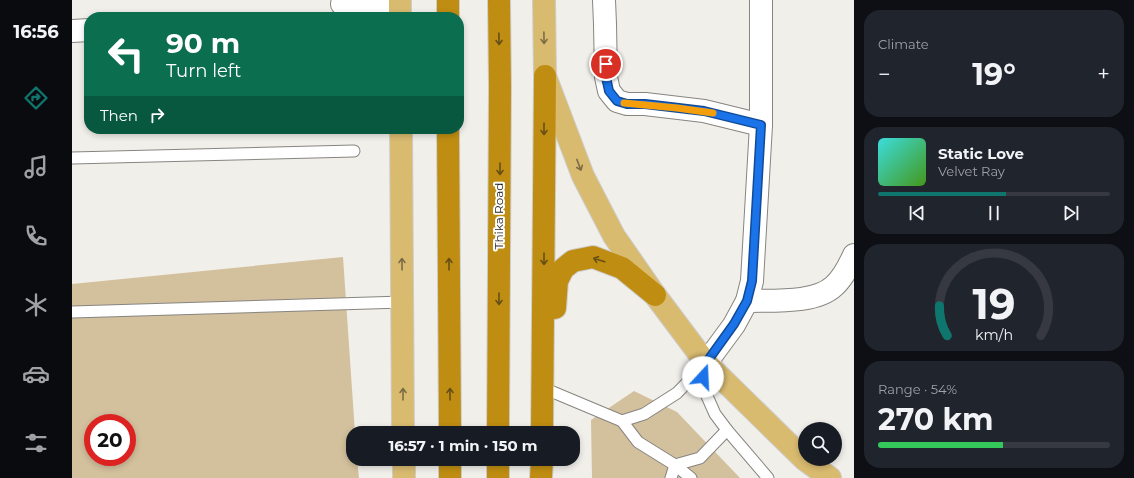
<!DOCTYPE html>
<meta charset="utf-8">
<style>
body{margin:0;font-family:Montserrat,sans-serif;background:#20242c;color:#f1f3f6;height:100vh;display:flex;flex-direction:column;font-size:15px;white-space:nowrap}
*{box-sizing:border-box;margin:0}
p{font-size:13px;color:#9ea1a6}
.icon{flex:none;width:22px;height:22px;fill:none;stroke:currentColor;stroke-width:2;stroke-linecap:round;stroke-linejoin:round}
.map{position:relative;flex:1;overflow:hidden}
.sheet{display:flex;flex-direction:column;gap:10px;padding:10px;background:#0d0f14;width:280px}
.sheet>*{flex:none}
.top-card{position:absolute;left:12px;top:12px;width:380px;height:122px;border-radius:16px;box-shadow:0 2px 6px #0003;background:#0b6e4f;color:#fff;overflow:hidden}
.tools{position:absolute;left:726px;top:422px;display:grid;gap:8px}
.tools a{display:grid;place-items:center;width:44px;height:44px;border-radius:50%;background:#171b24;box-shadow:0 2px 6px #0003;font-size:20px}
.speed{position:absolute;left:12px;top:414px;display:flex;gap:8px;font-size:20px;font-weight:700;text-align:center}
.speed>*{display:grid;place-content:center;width:52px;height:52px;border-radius:50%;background:#171b24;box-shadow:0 2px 6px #0003;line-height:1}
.speed .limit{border:6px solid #d22;background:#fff;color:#111}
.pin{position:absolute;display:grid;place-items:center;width:34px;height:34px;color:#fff;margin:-17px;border:2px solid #fff;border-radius:50%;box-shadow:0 1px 4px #0007}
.me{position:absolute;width:44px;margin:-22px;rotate:20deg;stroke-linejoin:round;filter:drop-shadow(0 0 3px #0008)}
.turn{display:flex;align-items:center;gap:14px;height:84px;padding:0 16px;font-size:18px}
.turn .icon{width:52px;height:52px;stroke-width:2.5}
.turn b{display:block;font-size:28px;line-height:34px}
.then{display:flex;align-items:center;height:38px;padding:0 16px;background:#0003;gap:8px;font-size:15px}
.big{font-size:30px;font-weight:700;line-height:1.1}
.sheet .card{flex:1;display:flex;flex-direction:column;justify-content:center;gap:6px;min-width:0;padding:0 14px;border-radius:16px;background:#20242c}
.sheet .dial{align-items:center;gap:0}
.dial svg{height:104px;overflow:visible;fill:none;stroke:#363941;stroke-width:7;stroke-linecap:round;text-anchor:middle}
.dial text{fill:#f1f3f6;stroke:none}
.song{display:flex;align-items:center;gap:12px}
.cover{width:48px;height:48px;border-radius:6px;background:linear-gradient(135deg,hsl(180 70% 55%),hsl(100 70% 35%))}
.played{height:4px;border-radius:2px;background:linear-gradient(90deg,#0f766e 55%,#363941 55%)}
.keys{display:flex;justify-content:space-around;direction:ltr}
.heat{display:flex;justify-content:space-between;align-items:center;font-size:22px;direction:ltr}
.charge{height:6px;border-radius:3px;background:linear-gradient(90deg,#34c759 54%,#363941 0)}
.trip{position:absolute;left:274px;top:426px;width:234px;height:40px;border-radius:16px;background:#171b24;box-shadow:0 2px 6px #0003;font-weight:700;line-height:40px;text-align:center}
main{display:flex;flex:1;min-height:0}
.tab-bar{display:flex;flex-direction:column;width:72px;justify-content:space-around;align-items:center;background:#090b0e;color:#9ea1a6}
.tab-bar .icon{width:28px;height:28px}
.tab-bar .on{color:#0f766e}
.tab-bar b{font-size:18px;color:#f1f3f6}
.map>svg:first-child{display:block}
.green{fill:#d3c09d;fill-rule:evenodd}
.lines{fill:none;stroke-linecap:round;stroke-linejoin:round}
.lane-casing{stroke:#878580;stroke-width:13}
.street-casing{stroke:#878580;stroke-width:24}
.primary-casing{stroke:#cecdcd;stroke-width:24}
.highway-casing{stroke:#cecdcd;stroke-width:24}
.lane{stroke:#fff;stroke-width:11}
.street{stroke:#fff;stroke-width:22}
.primary{stroke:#d9bb70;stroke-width:22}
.highway{stroke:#bf8d11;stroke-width:22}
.oneway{stroke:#7c6c46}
.oneway2{stroke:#664f16}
.route-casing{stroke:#114b97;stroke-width:10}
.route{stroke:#1a73e8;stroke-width:7}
.slow{stroke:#f59e0b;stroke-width:7}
.labels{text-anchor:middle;stroke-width:4;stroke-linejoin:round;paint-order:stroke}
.street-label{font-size:12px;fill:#1e1d1b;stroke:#fff}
</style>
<main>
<nav class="tab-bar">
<b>16:56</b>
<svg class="icon on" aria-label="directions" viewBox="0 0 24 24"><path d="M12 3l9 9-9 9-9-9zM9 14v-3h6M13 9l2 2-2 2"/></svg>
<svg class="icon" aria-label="music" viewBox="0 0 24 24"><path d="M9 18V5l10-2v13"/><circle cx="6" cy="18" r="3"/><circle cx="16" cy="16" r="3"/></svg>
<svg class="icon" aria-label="phone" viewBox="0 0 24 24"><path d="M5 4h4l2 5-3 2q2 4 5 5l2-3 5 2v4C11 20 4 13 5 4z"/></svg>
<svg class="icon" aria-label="climate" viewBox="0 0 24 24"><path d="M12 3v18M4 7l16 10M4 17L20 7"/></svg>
<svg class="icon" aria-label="car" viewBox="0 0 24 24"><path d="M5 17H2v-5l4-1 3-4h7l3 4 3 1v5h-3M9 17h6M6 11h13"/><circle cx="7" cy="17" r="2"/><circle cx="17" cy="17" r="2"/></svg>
<svg class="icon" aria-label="filters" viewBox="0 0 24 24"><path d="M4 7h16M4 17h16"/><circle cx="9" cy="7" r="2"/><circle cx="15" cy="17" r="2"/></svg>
</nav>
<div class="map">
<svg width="782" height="478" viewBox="0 0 782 478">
<rect width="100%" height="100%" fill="#f1efea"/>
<g class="green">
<path d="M 271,257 L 283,433 L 281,433 L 281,459 L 285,459 L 287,478 L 0,478 L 0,284 ZM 21,423 L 55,423 L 55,457 L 21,457 Z"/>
<polygon points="562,391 605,412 668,478 520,478 519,420"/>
</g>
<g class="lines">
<defs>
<g id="lane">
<polyline points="0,158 282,151"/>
<polyline points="0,312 331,302"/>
<polyline points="634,363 631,377 635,396 643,414 655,430 696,478"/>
<polyline points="476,390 550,421 566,442 603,465 619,478"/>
<polyline points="550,421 572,414 605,393 634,363"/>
<polyline points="599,478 603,465 628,458 655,430"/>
</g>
<g id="street">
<polyline points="532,0 533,24 534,77 537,91 545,101 555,104 573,104 632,111 689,125"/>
<polyline points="270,4 328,11"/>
<polyline points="0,31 17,30"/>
<path d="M 675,301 C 700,300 743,304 762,286 C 771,278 777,266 782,255"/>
<polyline points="634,363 662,325 675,301 680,281 689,125 689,0"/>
</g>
<g id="primary">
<polyline points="472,0 473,76 511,176 542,236 583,295 634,363 732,459 758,478"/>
<polyline points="328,17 328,0"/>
<polyline points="329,129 331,433"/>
<polyline points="332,459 332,478"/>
</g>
<g id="highway">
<polyline points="376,0 376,17"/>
<polyline points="376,129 378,433"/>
<polyline points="483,308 485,281 491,269 501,261 521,257 550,268 583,295"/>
<polyline points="426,433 428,87 427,0"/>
<polyline points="470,433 473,76"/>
<polyline points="378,459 378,478"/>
<polyline points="426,478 426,459"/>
<polyline points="469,478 470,459"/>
</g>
</defs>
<use href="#lane" class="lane-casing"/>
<use href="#street" class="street-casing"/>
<use href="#primary" class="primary-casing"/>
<use href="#highway" class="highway-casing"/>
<use href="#lane" class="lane"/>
<use href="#street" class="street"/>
<use href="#primary" class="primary"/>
<use href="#highway" class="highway"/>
</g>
<defs><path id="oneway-shaft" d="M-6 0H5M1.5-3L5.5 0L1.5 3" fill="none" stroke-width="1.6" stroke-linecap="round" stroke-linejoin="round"/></defs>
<g class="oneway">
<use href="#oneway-shaft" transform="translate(472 38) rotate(89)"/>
<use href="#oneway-shaft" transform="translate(507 165) rotate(69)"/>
<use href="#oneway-shaft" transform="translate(330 264) rotate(-91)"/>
<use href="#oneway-shaft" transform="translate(331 394) rotate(-90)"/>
</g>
<g class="oneway2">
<use href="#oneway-shaft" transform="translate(427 39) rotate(89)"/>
<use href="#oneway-shaft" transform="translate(472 129) rotate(90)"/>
<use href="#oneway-shaft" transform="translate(428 169) rotate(90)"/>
<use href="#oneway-shaft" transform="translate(472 259) rotate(90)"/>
<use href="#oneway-shaft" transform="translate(527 260) rotate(-162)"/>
<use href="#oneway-shaft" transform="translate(377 264) rotate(-90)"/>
<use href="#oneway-shaft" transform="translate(427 299) rotate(90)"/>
<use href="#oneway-shaft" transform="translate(378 394) rotate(-90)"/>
</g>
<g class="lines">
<defs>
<polyline id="route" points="534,64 534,77 537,91 545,101 555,104 573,104 632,111 689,125 680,281 675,301 662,324 634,363 631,377"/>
</defs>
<use href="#route" class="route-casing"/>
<use href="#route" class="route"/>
<polyline class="slow" points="552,103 605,108 641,113"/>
</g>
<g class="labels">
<g class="street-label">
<text transform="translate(427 216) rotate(-90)" y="4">Thika Road</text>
</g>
</g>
</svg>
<div class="tools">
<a><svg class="icon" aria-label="search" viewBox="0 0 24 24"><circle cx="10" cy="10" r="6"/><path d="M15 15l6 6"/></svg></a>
</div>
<div class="speed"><div class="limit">20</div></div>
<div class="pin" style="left:534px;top:64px;background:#d93025"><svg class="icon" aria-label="arrive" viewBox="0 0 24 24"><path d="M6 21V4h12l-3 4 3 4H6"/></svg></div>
<svg class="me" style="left:631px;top:377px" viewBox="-20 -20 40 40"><circle r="19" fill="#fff"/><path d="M0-13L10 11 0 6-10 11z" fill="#1a73e8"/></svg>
<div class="trip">16:57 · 1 min · 150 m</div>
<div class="top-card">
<div class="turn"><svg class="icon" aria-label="left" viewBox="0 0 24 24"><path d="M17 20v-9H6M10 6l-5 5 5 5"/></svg><div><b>90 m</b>Turn left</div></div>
<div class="then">Then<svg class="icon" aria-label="right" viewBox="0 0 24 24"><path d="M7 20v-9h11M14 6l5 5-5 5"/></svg></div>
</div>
</div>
<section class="sheet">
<div class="card"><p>Climate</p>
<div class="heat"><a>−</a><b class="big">19°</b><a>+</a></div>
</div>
<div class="card">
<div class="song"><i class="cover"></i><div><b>Static Love</b><p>Velvet Ray</p></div></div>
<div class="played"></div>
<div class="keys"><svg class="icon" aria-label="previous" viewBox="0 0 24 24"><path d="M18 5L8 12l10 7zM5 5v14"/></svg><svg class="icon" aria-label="pause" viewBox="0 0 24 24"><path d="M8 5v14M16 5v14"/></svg><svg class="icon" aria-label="next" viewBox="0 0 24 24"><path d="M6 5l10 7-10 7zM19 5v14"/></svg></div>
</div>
<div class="card dial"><svg viewBox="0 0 100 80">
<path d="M14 69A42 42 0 1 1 86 69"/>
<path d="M14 69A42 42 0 0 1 8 46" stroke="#0f766e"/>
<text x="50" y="56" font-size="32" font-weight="700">19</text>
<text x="50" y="72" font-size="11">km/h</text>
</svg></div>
<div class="card"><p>Range · 54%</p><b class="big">270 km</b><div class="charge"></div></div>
</section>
</main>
